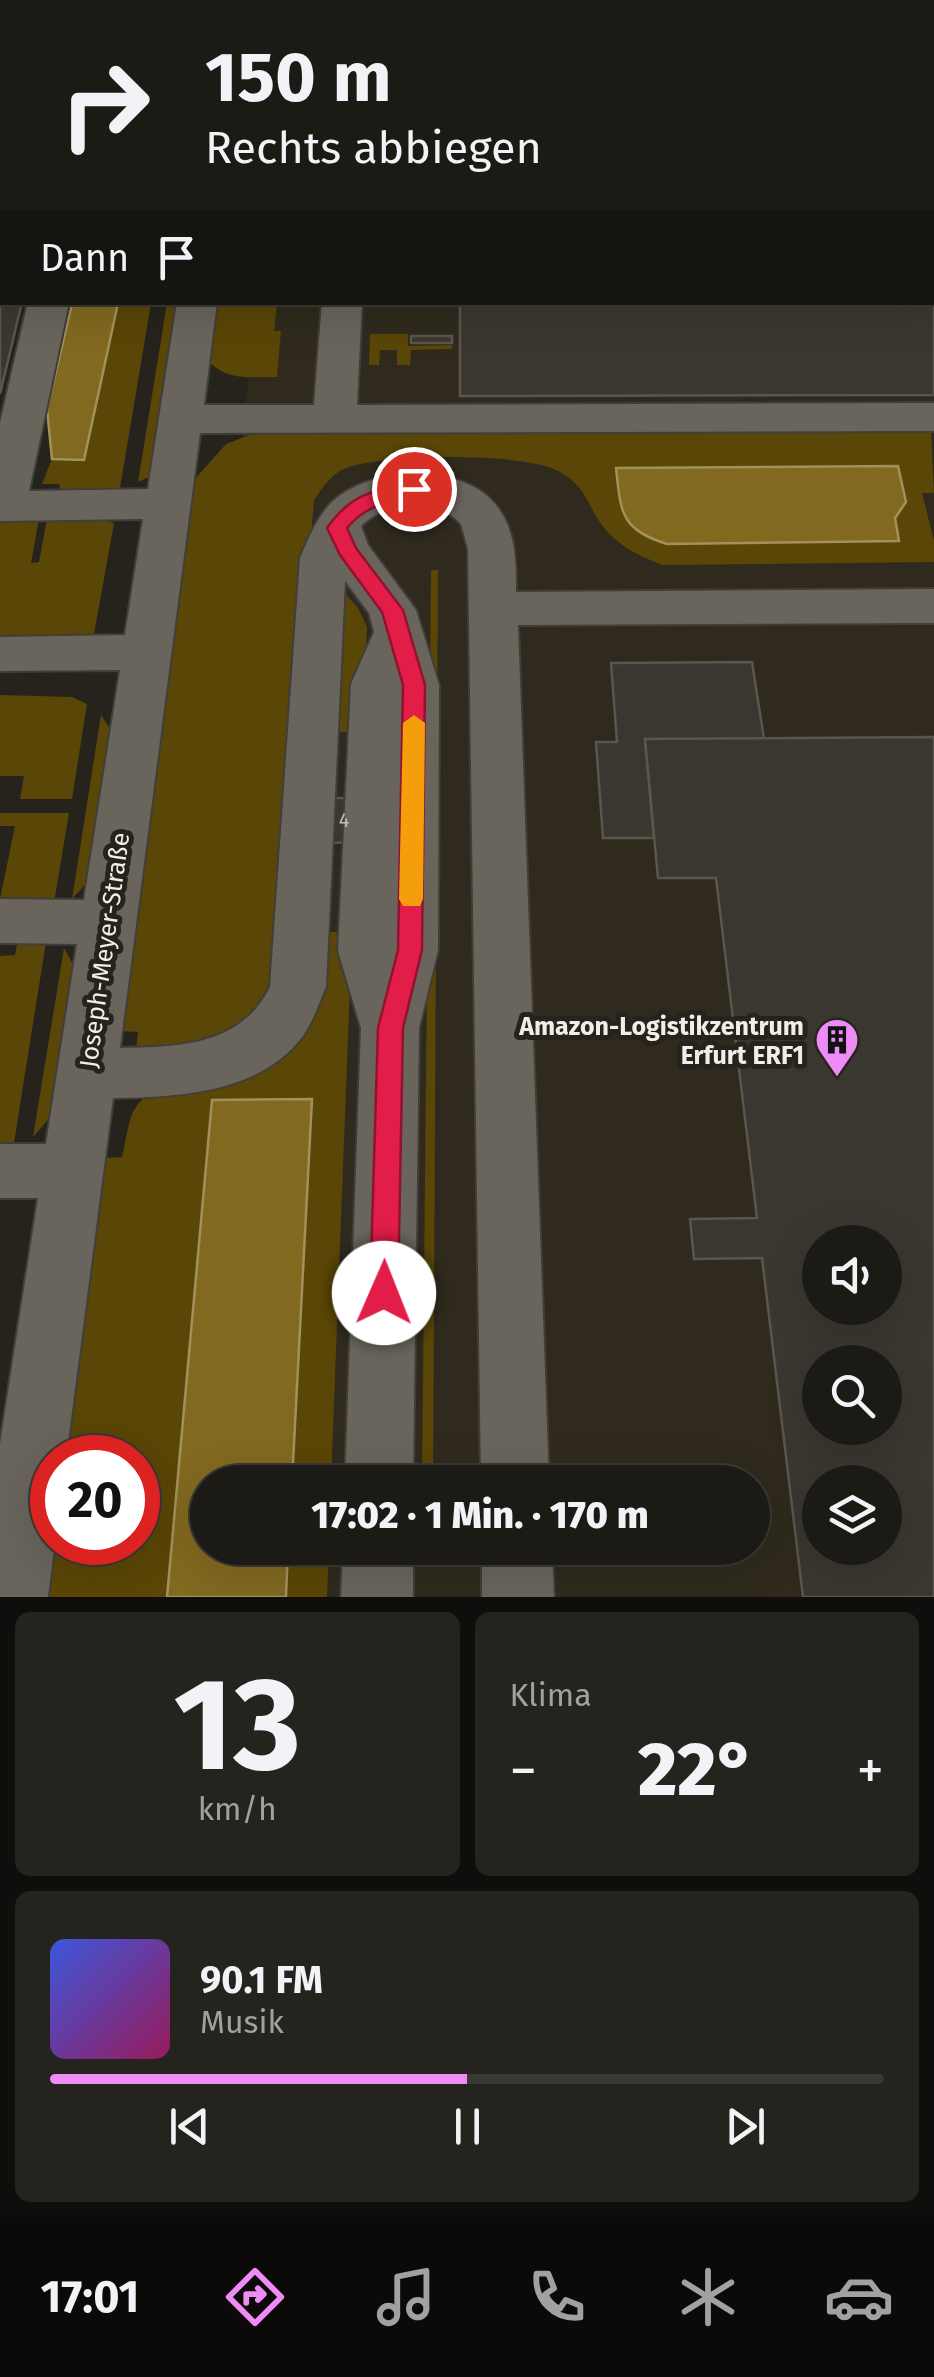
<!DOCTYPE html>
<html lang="de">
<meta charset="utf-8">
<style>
body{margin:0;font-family:"Fira Sans",sans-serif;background:#25231e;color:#f1f3f6;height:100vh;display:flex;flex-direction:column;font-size:38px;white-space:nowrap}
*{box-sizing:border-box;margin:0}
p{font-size:32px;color:#a0a1a0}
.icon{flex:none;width:55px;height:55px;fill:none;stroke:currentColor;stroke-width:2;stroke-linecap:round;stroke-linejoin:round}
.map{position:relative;height:1597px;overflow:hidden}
.sheet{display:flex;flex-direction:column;gap:15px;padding:15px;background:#0f0e0c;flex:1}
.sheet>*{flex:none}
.guide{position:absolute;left:0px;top:0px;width:935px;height:305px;box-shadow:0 10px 40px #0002,0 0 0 2px #3a3834;background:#1c1a15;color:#f1f3f6;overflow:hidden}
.buttons{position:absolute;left:802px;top:1225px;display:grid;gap:20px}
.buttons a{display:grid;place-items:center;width:100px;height:100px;border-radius:50%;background:#1c1a15;box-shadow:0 10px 40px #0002,0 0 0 2px #3a3834;font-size:50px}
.speed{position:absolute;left:30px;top:1435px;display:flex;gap:20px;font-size:50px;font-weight:700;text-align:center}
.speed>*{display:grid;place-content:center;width:130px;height:130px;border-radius:50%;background:#1c1a15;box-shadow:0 10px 40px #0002,0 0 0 2px #3a3834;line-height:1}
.speed .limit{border:15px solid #d22;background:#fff;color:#111}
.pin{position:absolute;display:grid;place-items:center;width:85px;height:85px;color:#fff;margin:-42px;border:5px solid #fff;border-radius:50%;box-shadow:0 2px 10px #0007}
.me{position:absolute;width:110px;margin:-55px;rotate:1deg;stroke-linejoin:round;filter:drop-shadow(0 0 8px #0008)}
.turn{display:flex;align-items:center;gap:35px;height:210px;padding:0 40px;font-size:45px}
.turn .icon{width:130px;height:130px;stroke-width:2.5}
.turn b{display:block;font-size:70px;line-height:85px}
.then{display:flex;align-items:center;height:95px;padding:0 40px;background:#0003;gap:20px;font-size:38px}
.big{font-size:75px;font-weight:800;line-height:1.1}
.sheet .card{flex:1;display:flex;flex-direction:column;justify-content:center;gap:15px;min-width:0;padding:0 35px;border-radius:15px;background:#25231e}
.sheet .dial{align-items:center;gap:0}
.dial b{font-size:130px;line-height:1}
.song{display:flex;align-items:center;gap:30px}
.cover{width:120px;height:120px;border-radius:15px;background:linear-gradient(135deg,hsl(230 70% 55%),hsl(330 70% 35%))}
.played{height:10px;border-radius:5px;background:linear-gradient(90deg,#ef8bf7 50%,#3a3834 50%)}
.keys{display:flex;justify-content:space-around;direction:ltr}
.heat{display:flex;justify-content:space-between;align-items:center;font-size:55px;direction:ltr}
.sheet .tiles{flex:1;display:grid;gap:15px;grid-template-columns:1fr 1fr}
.card:last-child{grid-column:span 2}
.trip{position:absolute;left:190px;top:1465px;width:580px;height:100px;border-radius:50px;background:#1c1a15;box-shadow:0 10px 40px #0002,0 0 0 2px #3a3834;font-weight:800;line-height:100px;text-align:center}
.dock{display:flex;height:160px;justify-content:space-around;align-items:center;background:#0b0a08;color:#a0a1a0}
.dock .icon{width:70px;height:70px}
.dock .on{color:#ef8bf7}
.dock b{font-size:45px;color:#f1f3f6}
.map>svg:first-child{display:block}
.built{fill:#2f2a1d;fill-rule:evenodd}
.green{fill:#5a4606}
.water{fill:#826920;stroke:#a3915c;stroke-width:2.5}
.building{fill:#3a3730;stroke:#59564e;stroke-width:2.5;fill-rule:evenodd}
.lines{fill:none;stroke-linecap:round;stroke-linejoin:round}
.minor-casing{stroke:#403e39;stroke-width:4}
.minor{fill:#69655d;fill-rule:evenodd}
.route{fill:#e11d48;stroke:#92132f;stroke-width:2.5}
.slow{fill:#f59e0b}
.labels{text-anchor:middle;stroke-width:10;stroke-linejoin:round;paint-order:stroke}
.number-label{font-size:20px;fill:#c2c0bb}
.street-label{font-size:25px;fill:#f0eee9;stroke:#26231c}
.poi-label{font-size:25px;font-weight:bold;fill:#f0eee9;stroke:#26231c;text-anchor:end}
</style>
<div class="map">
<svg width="934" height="1597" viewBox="0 0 934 1597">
<rect width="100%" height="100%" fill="#26231c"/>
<path class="built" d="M 291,0 L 934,0 L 934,1597 L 144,1597 L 239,462 L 257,303 L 932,302 L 932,2 ZM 820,1242 L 885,1242 L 885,1308 L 820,1308 ZM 820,1362 L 885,1362 L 885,1428 L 820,1428 ZM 208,1482 L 752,1482 L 752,1548 L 208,1548 ZM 820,1482 L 885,1482 L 885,1548 L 820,1548 Z"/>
<g class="green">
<polygon points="151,303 120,488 62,495 59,484 42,484 52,459 47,409 72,304"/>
<polygon points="167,303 179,303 153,475 138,482"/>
<path d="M 216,303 L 277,303 L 274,331 L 281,331 L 277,377 C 251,377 227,381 208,361 Z"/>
<polygon points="370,334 408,334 408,346 452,345 452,349 411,350 410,365 397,365 397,350 380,350 379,365 369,365"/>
<path d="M 258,432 L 931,431 L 934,493 L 922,493 L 934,541 L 934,562 L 663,565 C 641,557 620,547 605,529 C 586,506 589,488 558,471 C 524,452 384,454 346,468 C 331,474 323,487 314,500 L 275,994 L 234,1038 L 136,1051 L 138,1032 L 121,1031 L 193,481 L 226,444 Z"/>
<polygon points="39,519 31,563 39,562 47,519 102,519 114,523 94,634 74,639 0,641 0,520"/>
<polygon points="431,570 438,570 433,1482 422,1482"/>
<polygon points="335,582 358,608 367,627 361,732 327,732"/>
<polygon points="0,695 72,697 87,704 72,799 20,799 24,776 0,776"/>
<polygon points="101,715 112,732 90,879 72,899"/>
<polygon points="0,813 69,813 54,903 0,899 15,826 0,826"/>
<path d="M 313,932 L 352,932 L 331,1482 L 208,1482 L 208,1548 L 329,1548 L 327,1597 L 47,1597 L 54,1543 L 138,1542 L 138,1458 L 65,1457 L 104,1158 L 122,1157 C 125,1144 127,1129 131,1117 C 143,1082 194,1079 224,1074 Z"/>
<polygon points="18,940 46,942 13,1149 0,1149 0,956 15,955"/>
<polygon points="64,948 76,970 54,1113 33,1137"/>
</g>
<g class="water">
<polygon points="118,303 84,460 52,459 47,409 72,304"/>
<path d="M 898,466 L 906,502 L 895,518 L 899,541 L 667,544 C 620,529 621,513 616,468 Z"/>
<polygon points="312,1099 292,1482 208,1482 208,1548 288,1548 286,1597 167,1597 212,1100"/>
</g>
<g class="building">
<polygon points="0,0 96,0 2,2 2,302 22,302 0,394"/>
<polygon points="460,0 934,0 934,395 460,396 460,302 932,302 932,2"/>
<rect x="411" y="336" width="41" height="7"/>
<polygon points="752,662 764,739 645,739 654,838 603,838 596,742 617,742 611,663"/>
<path d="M 934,737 L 934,1597 L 803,1597 L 762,1258 L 694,1259 L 690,1219 L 757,1218 L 716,878 L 658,878 L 645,739 ZM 820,1242 L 885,1242 L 885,1308 L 820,1308 ZM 820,1362 L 885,1362 L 885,1428 L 820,1428 ZM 820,1482 L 885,1482 L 885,1548 L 820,1548 Z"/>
<polygon points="334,798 356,798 354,842 332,843"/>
</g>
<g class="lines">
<defs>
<g id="minor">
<polygon points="101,0 135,0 135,2 102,2"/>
<polygon points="346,0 380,0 380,2 347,2"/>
<path d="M 28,302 L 69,302 L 29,491 L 148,489 L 177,302 L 217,302 L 204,405 L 314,405 L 322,302 L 362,302 L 357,405 L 934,403 L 934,431 L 200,433 L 120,1048 C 178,1047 241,1046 270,987 L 300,558 C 308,540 316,519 330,504 C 368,466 459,461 495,504 C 516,529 516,561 516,592 L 934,589 L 934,623 L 518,625 L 549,1482 L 481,1482 L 468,549 L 461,524 C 433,494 390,499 361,526 L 368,545 L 416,610 L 439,685 L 438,950 L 419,1028 L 413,1482 L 345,1482 L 361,1028 L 338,951 L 351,684 L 374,632 L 369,613 L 345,581 L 326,987 C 319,1003 313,1022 302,1037 C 260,1093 178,1097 113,1098 L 66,1458 L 52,1458 L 55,1542 L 48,1597 L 0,1597 L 0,1444 L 38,1198 L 0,1198 L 0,1144 L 46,1144 L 77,944 L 0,943 L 0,899 L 84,900 L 120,670 L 0,671 L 0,637 L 125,635 L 143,519 L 0,521 L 0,423 Z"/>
<polygon points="343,1548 413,1548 413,1597 341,1597"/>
<polygon points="482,1548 552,1548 554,1597 482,1597"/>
</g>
</defs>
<use href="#minor" class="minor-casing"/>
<use href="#minor" class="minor"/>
</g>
<path class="route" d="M 414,483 L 421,485 L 421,494 C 391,502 368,503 347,528 L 356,548 L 403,610 L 425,685 L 422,950 L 403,1028 L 398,1293 L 394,1302 L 384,1306 L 374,1302 L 370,1293 L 378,1028 L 398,950 L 403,685 L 382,612 L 340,555 L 327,528 C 352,492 374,491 414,483 Z"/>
<polygon class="slow" points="414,715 425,723 423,899 420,906 403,906 399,899 403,723"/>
<defs>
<symbol id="building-pin" viewBox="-11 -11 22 30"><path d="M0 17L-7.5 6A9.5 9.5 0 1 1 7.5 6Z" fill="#ef8bf7" stroke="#26231c"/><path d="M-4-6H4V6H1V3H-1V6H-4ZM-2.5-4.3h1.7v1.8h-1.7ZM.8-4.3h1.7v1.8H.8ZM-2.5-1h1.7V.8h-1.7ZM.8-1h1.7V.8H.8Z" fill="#111"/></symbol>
</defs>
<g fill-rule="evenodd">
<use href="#building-pin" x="812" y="1015" width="50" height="68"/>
</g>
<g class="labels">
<g class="number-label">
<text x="344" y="827">4</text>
</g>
<g class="street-label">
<text transform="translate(104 950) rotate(-82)" y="9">Joseph-Meyer-Straße</text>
</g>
<g class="poi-label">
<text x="804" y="1035">Amazon-Logistikzentrum<tspan x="804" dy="29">Erfurt ERF1</tspan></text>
</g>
</g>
</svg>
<div class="buttons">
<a><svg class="icon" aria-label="sound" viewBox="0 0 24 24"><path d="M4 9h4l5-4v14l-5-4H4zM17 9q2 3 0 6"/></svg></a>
<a><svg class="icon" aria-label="search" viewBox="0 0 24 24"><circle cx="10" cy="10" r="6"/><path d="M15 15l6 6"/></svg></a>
<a><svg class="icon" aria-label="layers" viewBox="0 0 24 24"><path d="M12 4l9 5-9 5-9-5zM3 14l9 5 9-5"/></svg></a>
</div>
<div class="speed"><div class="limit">20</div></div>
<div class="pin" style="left:414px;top:489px;background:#d93025"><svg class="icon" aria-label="arrive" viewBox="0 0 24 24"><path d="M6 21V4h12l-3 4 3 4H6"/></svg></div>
<svg class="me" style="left:384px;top:1293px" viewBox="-20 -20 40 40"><circle r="19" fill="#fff"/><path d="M0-13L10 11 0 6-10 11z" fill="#e11d48"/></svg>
<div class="trip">17:02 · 1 Min. · 170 m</div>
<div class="guide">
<div class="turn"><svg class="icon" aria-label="right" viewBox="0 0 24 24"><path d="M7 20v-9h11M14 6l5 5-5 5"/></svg><div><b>150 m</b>Rechts abbiegen</div></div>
<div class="then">Dann<svg class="icon" aria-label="arrive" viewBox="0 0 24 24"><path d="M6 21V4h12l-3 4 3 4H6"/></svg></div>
</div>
</div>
<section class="sheet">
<div class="tiles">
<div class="card dial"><b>13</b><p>km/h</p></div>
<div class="card"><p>Klima</p>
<div class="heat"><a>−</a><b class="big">22°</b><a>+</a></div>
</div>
<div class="card">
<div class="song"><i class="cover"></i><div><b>90.1 FM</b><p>Musik</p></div></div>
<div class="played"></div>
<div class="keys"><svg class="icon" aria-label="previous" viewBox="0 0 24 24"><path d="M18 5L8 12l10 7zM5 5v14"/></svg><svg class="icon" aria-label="pause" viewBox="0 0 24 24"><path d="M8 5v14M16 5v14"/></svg><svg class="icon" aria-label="next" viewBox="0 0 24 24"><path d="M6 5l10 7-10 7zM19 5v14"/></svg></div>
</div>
</div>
</section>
<nav class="dock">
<b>17:01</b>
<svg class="icon on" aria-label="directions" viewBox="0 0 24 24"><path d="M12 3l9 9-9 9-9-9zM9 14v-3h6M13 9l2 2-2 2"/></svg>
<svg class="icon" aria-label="music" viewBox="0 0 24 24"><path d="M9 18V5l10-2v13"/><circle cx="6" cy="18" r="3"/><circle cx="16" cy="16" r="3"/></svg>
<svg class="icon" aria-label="phone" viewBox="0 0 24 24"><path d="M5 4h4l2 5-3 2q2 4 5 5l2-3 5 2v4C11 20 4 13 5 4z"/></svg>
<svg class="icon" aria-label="climate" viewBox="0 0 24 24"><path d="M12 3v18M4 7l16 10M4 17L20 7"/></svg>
<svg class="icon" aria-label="car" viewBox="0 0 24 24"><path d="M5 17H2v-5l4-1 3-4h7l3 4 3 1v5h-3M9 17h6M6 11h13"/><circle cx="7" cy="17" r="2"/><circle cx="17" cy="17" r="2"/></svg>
</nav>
